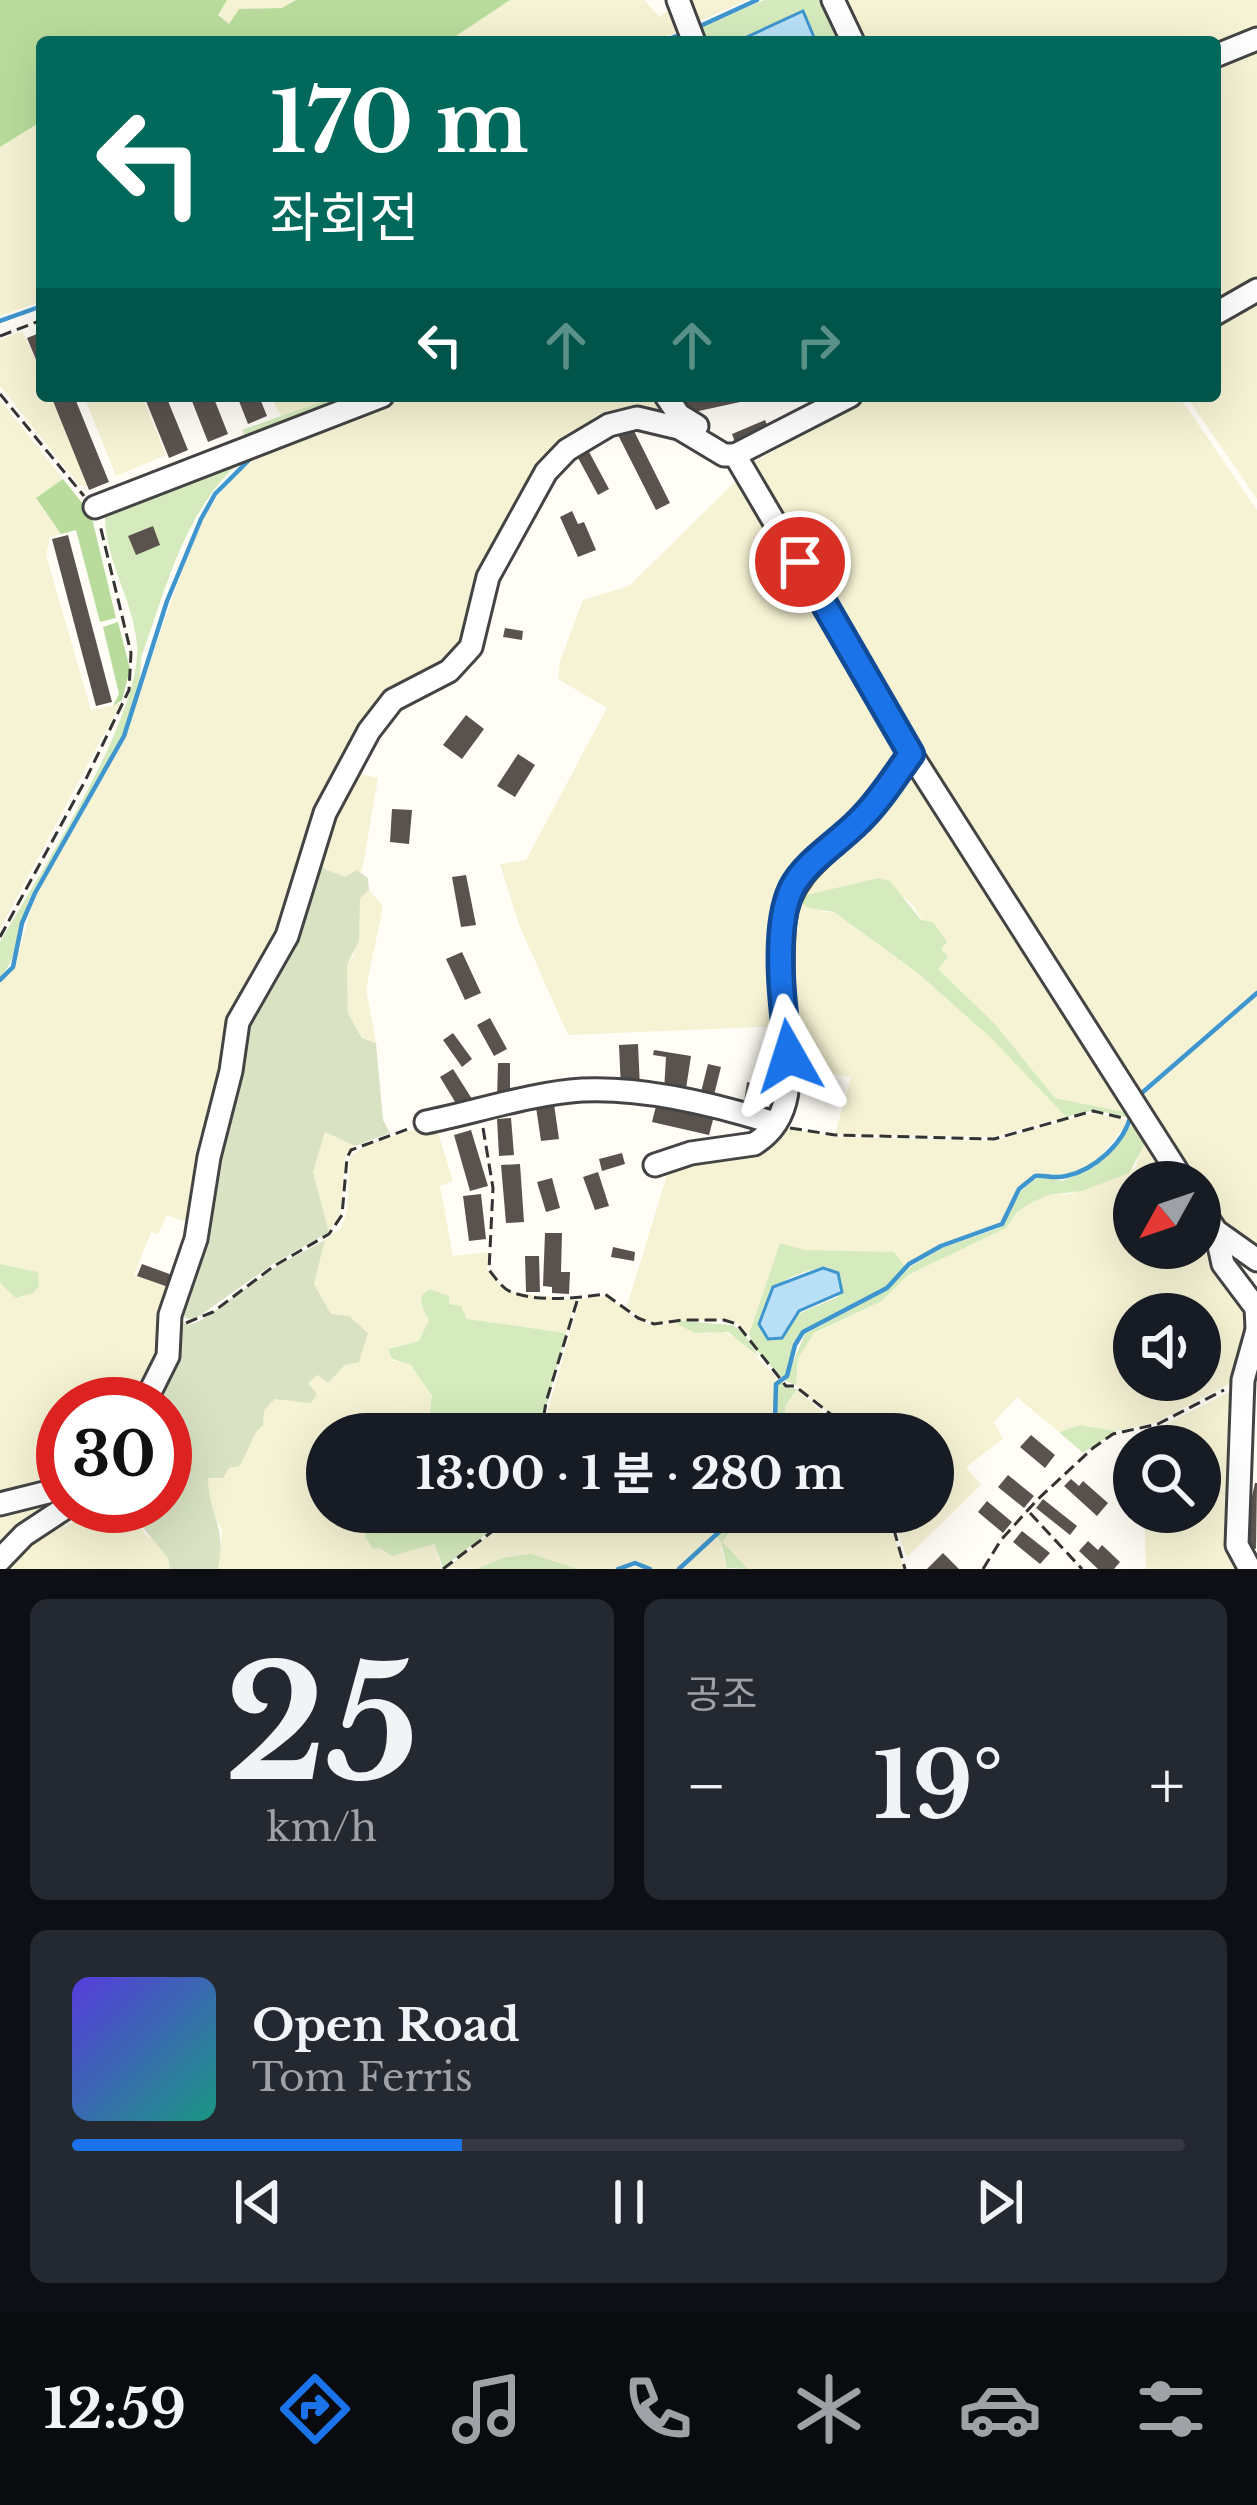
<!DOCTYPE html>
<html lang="ko">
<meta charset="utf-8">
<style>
body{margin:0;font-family:"Libre Baskerville","Noto Sans KR",serif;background:#242831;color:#f1f3f6;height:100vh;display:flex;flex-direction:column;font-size:45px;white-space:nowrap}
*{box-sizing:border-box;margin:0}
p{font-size:39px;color:#9ea1a6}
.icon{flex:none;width:66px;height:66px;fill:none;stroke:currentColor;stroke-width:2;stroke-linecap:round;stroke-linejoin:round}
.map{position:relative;height:1569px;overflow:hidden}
.drawer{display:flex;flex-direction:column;gap:30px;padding:30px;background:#0d0f14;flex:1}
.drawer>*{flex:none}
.top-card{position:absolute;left:36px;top:36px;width:1185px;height:366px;border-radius:12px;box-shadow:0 12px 48px #0002;background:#00695c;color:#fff;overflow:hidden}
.needle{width:78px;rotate:230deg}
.tools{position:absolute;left:1113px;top:1161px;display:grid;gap:24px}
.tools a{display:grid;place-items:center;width:108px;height:108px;border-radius:50%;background:#171b24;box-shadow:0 12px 48px #0002;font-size:60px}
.speed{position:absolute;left:36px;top:1377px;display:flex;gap:24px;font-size:60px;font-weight:700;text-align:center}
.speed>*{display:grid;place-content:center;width:156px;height:156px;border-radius:50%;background:#171b24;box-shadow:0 12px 48px #0002;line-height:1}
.speed .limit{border:18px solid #d22;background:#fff;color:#111}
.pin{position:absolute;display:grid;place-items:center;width:102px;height:102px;color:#fff;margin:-51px;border:6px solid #fff;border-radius:50%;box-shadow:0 3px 12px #0007}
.me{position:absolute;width:132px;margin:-66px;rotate:354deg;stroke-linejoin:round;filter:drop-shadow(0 0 9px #0008)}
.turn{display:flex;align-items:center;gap:42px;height:252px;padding:0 36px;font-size:54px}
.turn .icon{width:156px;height:156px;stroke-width:2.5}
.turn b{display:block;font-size:84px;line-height:102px}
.lanes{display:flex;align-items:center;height:114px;padding:0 36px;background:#0003;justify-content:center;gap:60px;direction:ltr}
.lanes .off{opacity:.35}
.big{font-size:90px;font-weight:700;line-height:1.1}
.drawer .card{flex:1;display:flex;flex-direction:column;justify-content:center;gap:18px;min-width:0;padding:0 42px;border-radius:18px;background:#242831}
.drawer .dial{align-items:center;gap:0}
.dial b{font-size:156px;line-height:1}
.song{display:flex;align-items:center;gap:36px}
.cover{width:144px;height:144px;border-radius:18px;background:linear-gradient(135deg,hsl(250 70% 55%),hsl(170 70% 35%))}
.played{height:12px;border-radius:6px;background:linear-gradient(90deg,#1a73e8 35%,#363941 35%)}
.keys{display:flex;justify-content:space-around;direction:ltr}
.heat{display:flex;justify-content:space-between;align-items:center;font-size:66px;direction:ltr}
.drawer .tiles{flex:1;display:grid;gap:30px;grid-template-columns:1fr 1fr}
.card:last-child{grid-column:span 2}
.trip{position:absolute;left:306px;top:1413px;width:648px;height:120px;border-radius:60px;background:#171b24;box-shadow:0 12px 48px #0002;font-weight:700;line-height:120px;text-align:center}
.tab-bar{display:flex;height:192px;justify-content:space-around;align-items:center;background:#090b0e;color:#9ea1a6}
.tab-bar .icon{width:84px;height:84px}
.tab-bar .current{color:#1a73e8}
.tab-bar b{font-size:54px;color:#f1f3f6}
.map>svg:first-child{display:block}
.farmland{fill:#f6f3d4;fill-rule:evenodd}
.green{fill:#d5ebbd;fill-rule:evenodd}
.forest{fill:#b9dc9c}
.cemetery{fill:#d9e3c4}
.water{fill:#b9e0f7;stroke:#3f96cf;stroke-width:3}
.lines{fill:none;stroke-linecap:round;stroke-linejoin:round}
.stream{stroke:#3f96cf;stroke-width:4.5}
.building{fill:#5a524d}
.minor-casing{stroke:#444;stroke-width:27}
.path{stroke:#333;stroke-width:3;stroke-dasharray:12 6;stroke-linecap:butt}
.minor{stroke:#fff;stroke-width:21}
.route-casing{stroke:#114b97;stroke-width:30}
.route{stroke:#1a73e8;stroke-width:21}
</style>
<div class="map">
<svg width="1257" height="1569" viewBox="0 0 1257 1569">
<rect width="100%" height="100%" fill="#fffdf5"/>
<g class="farmland">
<polygon points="227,0 296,0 282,8 239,9 230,25 218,15"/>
<polygon points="510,0 644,0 660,17 672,8 682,30 652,42 447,42"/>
<polygon points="684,0 747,0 695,23"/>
<polygon points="846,0 1257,0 1257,33 1215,49 1215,42 867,42"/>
<polygon points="1257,46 1257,285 1215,310 1215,62"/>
<polygon points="42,121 42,301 0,316 0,147"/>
<polygon points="1257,295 1257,499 1186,396 1215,396 1215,319"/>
<polygon points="22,331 42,373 42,396 51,396 88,487 79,485 0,386 0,340"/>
<polygon points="84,396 142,396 166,455 116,476"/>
<polygon points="270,396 338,396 282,417"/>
<polygon points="390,396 659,396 673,417 642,414 552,459 469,643 365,734 211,1129 195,1225 167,1215 158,1234 151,1232 134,1275 175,1290 165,1351 133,1404 63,1404 63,1476 0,1498 0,1283 17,1298 24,1297 38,1272 0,1264 0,983 14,967 36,893 123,739 183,568 203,519 218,496 237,473 265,452"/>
<polygon points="874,396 1179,396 1257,510 1257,990 1133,1097 746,466"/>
<polygon points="0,400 63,479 36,498 61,534 50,537 46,555 91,710 120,704 0,929"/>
<polygon points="744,473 905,756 797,876 781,1026 568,1035 520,927 500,864 526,860 607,708 558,679 560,661 583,600 629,586"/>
<polygon points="911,759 1129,1113 1055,1098 995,1024 938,969 941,949 912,904 879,878 825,894 802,896 799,883"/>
<polygon points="352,772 378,778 362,871 345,877 325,869 315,860"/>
<polygon points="369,890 383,906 366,989 376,1043 363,1038 348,1013 347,965 354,955 360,898"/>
<polygon points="793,894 824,912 834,912 919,974 992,1039 1066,1117 992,1137 835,1134 851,1077 822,1072 794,1076 786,1014"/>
<polygon points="1257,996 1257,1256 1200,1202 1200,1182 1188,1182 1139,1097"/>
<polygon points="1094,1113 1129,1121 1094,1164 1062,1177 1035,1175 1018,1188 1001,1224 940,1245 905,1267 894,1252 845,1254 792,1249 780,1243 749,1334 738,1323 724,1319 654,1323 638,1317 627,1306 671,1162 714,1151 774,1125 834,1137 993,1141"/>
<polygon points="435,1123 453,1181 440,1186 453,1256 489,1252 487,1269 505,1291 576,1300 566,1333 466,1319 449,1304 449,1296 430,1289 429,1320 419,1341 389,1348 392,1360 411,1365 425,1380 434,1402 428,1427 422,1434 411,1434 408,1429 391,1434 327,1434 327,1512 387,1512 374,1529 380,1548 434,1544 442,1569 218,1569 222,1530 209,1503 208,1477 216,1479 229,1468 240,1466 263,1410 275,1399 314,1390 307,1384 319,1375 328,1383 345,1365 359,1361 367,1333 331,1314 314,1284 325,1240 341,1228 347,1212 350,1156 369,1144"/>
<polygon points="325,1132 355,1146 345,1158 341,1213 329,1232 313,1172"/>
<path d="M 1150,1134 L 1181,1182 L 1134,1182 L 1134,1248 L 1200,1248 L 1200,1211 L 1252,1307 L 1240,1378 L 1157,1422 L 1116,1431 L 1080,1425 L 1059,1432 L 1017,1397 L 994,1422 L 1003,1439 L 966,1467 L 981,1485 L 907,1557 L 890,1512 L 933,1512 L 933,1434 L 859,1434 L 821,1407 L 796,1385 L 798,1359 L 810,1336 L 882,1301 L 908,1275 L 1006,1228 L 1017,1212 L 1031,1203 L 1048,1195 L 1070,1194 L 1135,1168 L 1143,1141 ZM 1134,1314 L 1200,1314 L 1200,1380 L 1134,1380 Z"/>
<polygon points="607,1296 634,1318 651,1326 675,1323 706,1334 721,1330 741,1341 779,1380 775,1384 774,1420 767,1434 541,1434 580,1299"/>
<polygon points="797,1389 820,1410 855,1434 787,1434 785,1406"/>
<polygon points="1233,1390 1246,1569 1146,1569 1144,1512 1200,1512 1200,1446 1158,1446 1160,1427"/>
<polygon points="63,1491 63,1500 0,1554 0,1508"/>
<polygon points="98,1506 133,1506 144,1533 157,1543 168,1558 170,1569 0,1569 57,1519 65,1527"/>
<polygon points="507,1512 728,1512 715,1535 721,1541 744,1512 887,1512 904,1569 748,1569 720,1546 728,1569 652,1569 634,1562 623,1565 649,1569 578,1569 518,1556 477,1569 447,1568 494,1531"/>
</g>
<g class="green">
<polygon points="764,0 827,0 847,42 816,42 802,11 736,42 701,42 696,30"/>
<polygon points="338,396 357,396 246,440 242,430"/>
<path d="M 250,454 C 186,502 167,586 141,658 C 142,736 70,825 33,892 C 19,917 21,957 0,977 L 0,942 C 38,876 142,717 137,645 C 134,601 103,557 105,512 Z"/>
<polygon points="879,878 890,881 921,920 933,922 947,942 941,949 948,957 938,969 995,1024 1055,1098 1129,1113 1129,1118 1095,1110 1066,1117 992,1039 919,974 834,912 809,908 798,901 802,896"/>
<polygon points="1133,1123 1150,1134 1129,1173 1082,1191 1048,1195 1031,1203 1017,1212 1006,1228 908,1275 882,1301 814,1333 798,1359 796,1385 785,1381 805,1334 888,1289 910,1267 942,1248 999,1228 1021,1191 1034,1180 1044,1176 1062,1181 1096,1166"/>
<path d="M 780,1243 L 804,1250 L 894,1252 L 905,1267 L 887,1287 L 802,1332 L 794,1345 L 786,1376 L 782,1378 L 753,1347 L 749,1334 ZM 827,1267 L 838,1297 L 793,1316 L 759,1324 C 768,1283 788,1274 827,1267 Z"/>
<polygon points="0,1264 38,1272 39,1286 33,1293 16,1298 0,1283"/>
<path d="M 430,1289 L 449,1296 L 449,1304 L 461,1306 L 467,1319 L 566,1333 L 539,1434 L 422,1434 L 428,1427 L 432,1396 L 411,1365 L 392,1359 L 388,1349 L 419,1341 L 429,1320 C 424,1309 414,1297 430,1289 Z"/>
<polygon points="682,1321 732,1325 743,1332 759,1357 728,1332 695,1333 675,1323"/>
<polygon points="781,1381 787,1387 797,1389 785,1406 787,1434 769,1434 776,1420 777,1384"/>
<polygon points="1080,1425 1116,1431 1083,1453 1059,1432"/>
<polygon points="387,1512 504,1512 493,1529 443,1567 434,1544 392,1556 380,1548 373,1549 365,1536 366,1529 374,1528 380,1516"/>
<polygon points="731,1512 744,1512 722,1542 748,1569 727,1568 721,1541 716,1536"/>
<polygon points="531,1554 578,1569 477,1569 503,1558"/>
</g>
<g class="forest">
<polygon points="0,0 227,0 218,15 229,24 239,9 282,8 296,0 510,0 447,42 42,42 42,121 0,147"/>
<polygon points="63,479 91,514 116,618 100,622 76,530 61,534 36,498"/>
<polygon points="118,622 130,669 122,700 113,706 119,694 103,627"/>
</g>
<g class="cemetery">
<polygon points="314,860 325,869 345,877 357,870 368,878 369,890 360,898 359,941 347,965 348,1013 362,1038 376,1043 383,1120 390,1133 355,1146 325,1132 313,1172 329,1232 273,1264 198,1317 189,1319 175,1313 241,1029"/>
<path d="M 325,1240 L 314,1284 L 331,1314 L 349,1316 L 368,1333 L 359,1362 L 345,1365 L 328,1383 L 318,1375 L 308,1383 L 317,1394 L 311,1403 L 275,1399 L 264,1410 L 263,1425 L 256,1432 L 240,1466 L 229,1468 L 223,1478 L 208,1478 C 209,1518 227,1524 218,1569 L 170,1569 L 168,1558 L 136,1519 L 138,1513 L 133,1506 L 165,1506 L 165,1404 L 150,1404 L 174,1319 L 188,1325 L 200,1321 L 277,1266 Z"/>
</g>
<g class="water">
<polygon points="803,11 816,42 736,42"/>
<polygon points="823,1268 838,1273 842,1292 799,1311 782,1338 768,1339 759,1324 773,1287"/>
</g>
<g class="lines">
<g class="stream">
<polyline points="698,27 757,0"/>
<polyline points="661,42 684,33"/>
<polyline points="0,321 42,306"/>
<polyline points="0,980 13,967 22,923 35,893 124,736 167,601 201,519 215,494 252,457"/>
<polyline points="1136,1098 1257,993"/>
<path d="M 768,1434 L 775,1420 L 776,1384 L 787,1376 L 795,1345 L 803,1332 L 887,1288 L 909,1264 L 941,1246 L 1002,1224 L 1019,1189 L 1035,1176 C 1046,1175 1055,1179 1066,1176 C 1095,1170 1124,1143 1131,1115"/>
<polyline points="618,1569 635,1563 650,1569"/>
<polyline points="679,1569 720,1531 730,1512"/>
</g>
</g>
<g class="building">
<polygon points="42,332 42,374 27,338"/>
<polygon points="51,396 74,396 109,482 89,490"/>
<polygon points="144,396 166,396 188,450 169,458"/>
<polygon points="190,396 213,396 228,434 208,442"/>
<polygon points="237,396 259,396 267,416 248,424"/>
<polygon points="687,396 738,396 740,402 685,414 680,398"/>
<polygon points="765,420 771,434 737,448 732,434"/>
<polygon points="631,425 670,503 656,510 617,433"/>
<polygon points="588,450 609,489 598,495 577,456"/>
<polygon points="572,511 578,524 584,522 596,550 578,557 560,517"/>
<polygon points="153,526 160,545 136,555 128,536"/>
<polygon points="68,535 112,702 96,706 52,539"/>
<polygon points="505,628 523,631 522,640 503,637"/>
<polygon points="466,715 484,729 462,759 443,745"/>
<polygon points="518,754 535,765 515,797 497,786"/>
<polygon points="392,809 412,810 409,844 390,842"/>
<polygon points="466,875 476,925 461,927 452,877"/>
<polygon points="462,952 481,993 465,1000 446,959"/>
<polygon points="490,1018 507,1049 494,1056 477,1025"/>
<polygon points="453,1033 472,1059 462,1067 443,1040"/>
<polygon points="638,1044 640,1088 621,1089 619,1045"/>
<polygon points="654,1050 691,1056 685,1095 664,1091 666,1057 653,1055"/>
<polygon points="498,1063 510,1063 510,1099 497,1099"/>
<polygon points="708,1064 721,1067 713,1099 700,1096"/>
<polygon points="453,1069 474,1102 460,1110 440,1077"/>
<polygon points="747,1082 765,1086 761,1112 743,1109"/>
<polygon points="657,1102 714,1116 709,1135 652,1122"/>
<polygon points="554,1104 559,1139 541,1141 536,1107"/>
<polygon points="511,1118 514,1155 499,1156 497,1119"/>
<polygon points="471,1130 488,1186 470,1191 454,1135"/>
<polygon points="622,1153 625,1164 602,1171 599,1159"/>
<polygon points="520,1164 524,1222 506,1223 501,1165"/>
<polygon points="598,1172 609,1206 595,1210 583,1177"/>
<polygon points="552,1178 560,1208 546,1212 537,1182"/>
<polygon points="481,1194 486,1239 469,1241 463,1196"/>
<polygon points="545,1233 562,1233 561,1272 570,1272 569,1294 552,1293 552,1287 543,1286"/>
<polygon points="613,1247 635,1252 634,1261 611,1257"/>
<polygon points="525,1256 539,1256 540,1292 526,1292"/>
<polygon points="142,1264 175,1276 171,1288 137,1276"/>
<polygon points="1031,1435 1055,1455 1045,1468 1020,1447"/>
<polygon points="1008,1475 1034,1496 1024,1508 998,1487"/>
<polygon points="1071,1479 1079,1486 1083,1481 1108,1503 1097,1516 1064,1486"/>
<polygon points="1255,1483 1257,1483 1256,1549 1241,1545"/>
<polygon points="1043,1499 1077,1526 1070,1535 1036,1508"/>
<polygon points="987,1501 1012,1522 1003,1533 978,1512"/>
<polygon points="1022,1531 1050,1553 1040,1564 1013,1542"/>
<polygon points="1088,1541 1098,1550 1102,1545 1120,1562 1114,1569 1098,1569 1079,1551"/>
<polygon points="943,1553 959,1569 927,1569"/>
</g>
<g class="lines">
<defs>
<g id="minor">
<polyline points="678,0 694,42"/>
<polyline points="833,0 853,42"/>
<polyline points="1215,56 1257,39"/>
<polyline points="1215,314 1257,290"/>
<polyline points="666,396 679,415 697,426"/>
<polyline points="735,455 911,754 1184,1182"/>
<polyline points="95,507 382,396"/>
<path d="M 426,1122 C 475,1112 533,1093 582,1090 C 645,1087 714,1104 774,1123"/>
<path d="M 655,1165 L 691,1153 L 754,1144 C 804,1113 785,1053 783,1007 C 782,979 781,950 784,922 C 789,874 828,853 860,821 C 879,801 894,776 911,754"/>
<polyline points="1200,1207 1216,1231 1257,1260"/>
<polyline points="1216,1231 1223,1264 1256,1308 1257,1328"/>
<polyline points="144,1404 168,1356 170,1315 196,1239 209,1157 231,1071 238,1022 287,936 325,813 369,731 393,700 449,671 471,647 488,577 546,472 567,450 609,425 637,418 679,428 724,455 735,455 850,396"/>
<polyline points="0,1504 48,1492 63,1485"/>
<polyline points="0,1560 24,1535 68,1506"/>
<polyline points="1250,1569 1237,1545 1243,1380 1257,1330"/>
</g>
</defs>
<use href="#minor" class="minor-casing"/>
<g class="path">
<polyline points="0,336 42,320"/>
<polyline points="0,394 84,496"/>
<polyline points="0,937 85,781 129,690 131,653 100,525"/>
<path d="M 483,1128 L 493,1188 L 489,1270 C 495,1277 501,1287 509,1291 C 537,1303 576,1298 605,1294 L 638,1318 L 654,1324 L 683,1320 L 724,1320 L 737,1324 L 786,1386 L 795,1386 L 856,1434"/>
<polyline points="790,1128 835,1135 994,1139 1093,1111 1123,1118"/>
<polyline points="186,1323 213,1312 274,1266 329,1234 342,1215 347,1158 351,1150 408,1129"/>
<polyline points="541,1434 546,1402 578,1298"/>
<polyline points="889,1512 905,1569"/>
<polyline points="1030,1513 1082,1569"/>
<polyline points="443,1569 494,1530 505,1512"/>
<polyline points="983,1569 1001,1540 1037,1500 1093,1448 1113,1434 1158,1424 1224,1390"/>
</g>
<use href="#minor" class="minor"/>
</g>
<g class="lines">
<defs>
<path id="route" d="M 789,1056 C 783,1011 772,929 792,888 C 805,862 839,842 859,821 C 879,802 894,777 911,754 L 800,562"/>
</defs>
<use href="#route" class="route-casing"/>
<use href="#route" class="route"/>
</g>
</svg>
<div class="tools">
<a><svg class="needle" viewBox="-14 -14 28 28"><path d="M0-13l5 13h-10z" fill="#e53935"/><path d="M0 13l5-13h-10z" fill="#9ea1a6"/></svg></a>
<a><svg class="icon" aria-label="sound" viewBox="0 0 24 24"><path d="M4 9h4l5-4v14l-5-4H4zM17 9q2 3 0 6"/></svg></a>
<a><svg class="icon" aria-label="search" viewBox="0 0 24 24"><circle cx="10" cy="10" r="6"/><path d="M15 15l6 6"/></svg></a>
</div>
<div class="speed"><div class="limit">30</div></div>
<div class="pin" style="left:800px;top:562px;background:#d93025"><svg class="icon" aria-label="arrive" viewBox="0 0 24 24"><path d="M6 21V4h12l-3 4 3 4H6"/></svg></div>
<svg class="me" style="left:789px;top:1056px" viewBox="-20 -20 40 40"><path d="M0-17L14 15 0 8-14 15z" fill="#1a73e8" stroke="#fff" stroke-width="4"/></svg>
<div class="trip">13:00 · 1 분 · 280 m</div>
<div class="top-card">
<div class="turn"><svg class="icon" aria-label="left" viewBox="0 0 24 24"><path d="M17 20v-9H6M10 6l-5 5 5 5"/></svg><div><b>170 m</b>좌회전</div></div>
<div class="lanes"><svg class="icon" aria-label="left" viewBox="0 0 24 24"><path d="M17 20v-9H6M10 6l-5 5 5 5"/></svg><svg class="icon off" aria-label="ahead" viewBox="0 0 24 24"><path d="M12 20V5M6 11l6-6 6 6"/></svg><svg class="icon off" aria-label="ahead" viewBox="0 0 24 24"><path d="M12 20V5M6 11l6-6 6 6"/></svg><svg class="icon off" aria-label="right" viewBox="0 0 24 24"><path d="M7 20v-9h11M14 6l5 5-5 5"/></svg></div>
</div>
</div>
<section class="drawer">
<div class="tiles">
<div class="card dial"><b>25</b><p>km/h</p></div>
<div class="card"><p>공조</p>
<div class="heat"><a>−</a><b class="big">19°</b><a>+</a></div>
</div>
<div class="card">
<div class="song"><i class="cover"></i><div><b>Open Road</b><p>Tom Ferris</p></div></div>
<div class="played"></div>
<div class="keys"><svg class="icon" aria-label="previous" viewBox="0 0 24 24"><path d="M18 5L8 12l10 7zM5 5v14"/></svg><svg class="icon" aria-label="pause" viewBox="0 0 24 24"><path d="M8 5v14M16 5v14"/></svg><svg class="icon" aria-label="next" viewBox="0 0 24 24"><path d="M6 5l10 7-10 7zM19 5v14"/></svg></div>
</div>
</div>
</section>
<nav class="tab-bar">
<b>12:59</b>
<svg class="icon current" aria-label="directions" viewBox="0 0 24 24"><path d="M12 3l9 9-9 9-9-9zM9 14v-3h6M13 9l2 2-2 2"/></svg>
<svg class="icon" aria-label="music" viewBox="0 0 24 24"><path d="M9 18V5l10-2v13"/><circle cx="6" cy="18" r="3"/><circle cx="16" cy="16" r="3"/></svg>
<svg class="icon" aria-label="phone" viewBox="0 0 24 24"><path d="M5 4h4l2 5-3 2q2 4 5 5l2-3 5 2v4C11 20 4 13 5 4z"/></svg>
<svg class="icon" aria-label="climate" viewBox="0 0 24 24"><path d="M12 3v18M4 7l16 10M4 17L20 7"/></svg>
<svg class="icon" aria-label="car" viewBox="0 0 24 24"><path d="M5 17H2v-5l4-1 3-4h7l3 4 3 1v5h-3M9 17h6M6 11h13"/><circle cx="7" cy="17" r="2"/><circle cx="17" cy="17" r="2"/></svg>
<svg class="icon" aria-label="filters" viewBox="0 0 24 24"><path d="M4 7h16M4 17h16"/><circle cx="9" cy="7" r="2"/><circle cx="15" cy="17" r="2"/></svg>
</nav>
